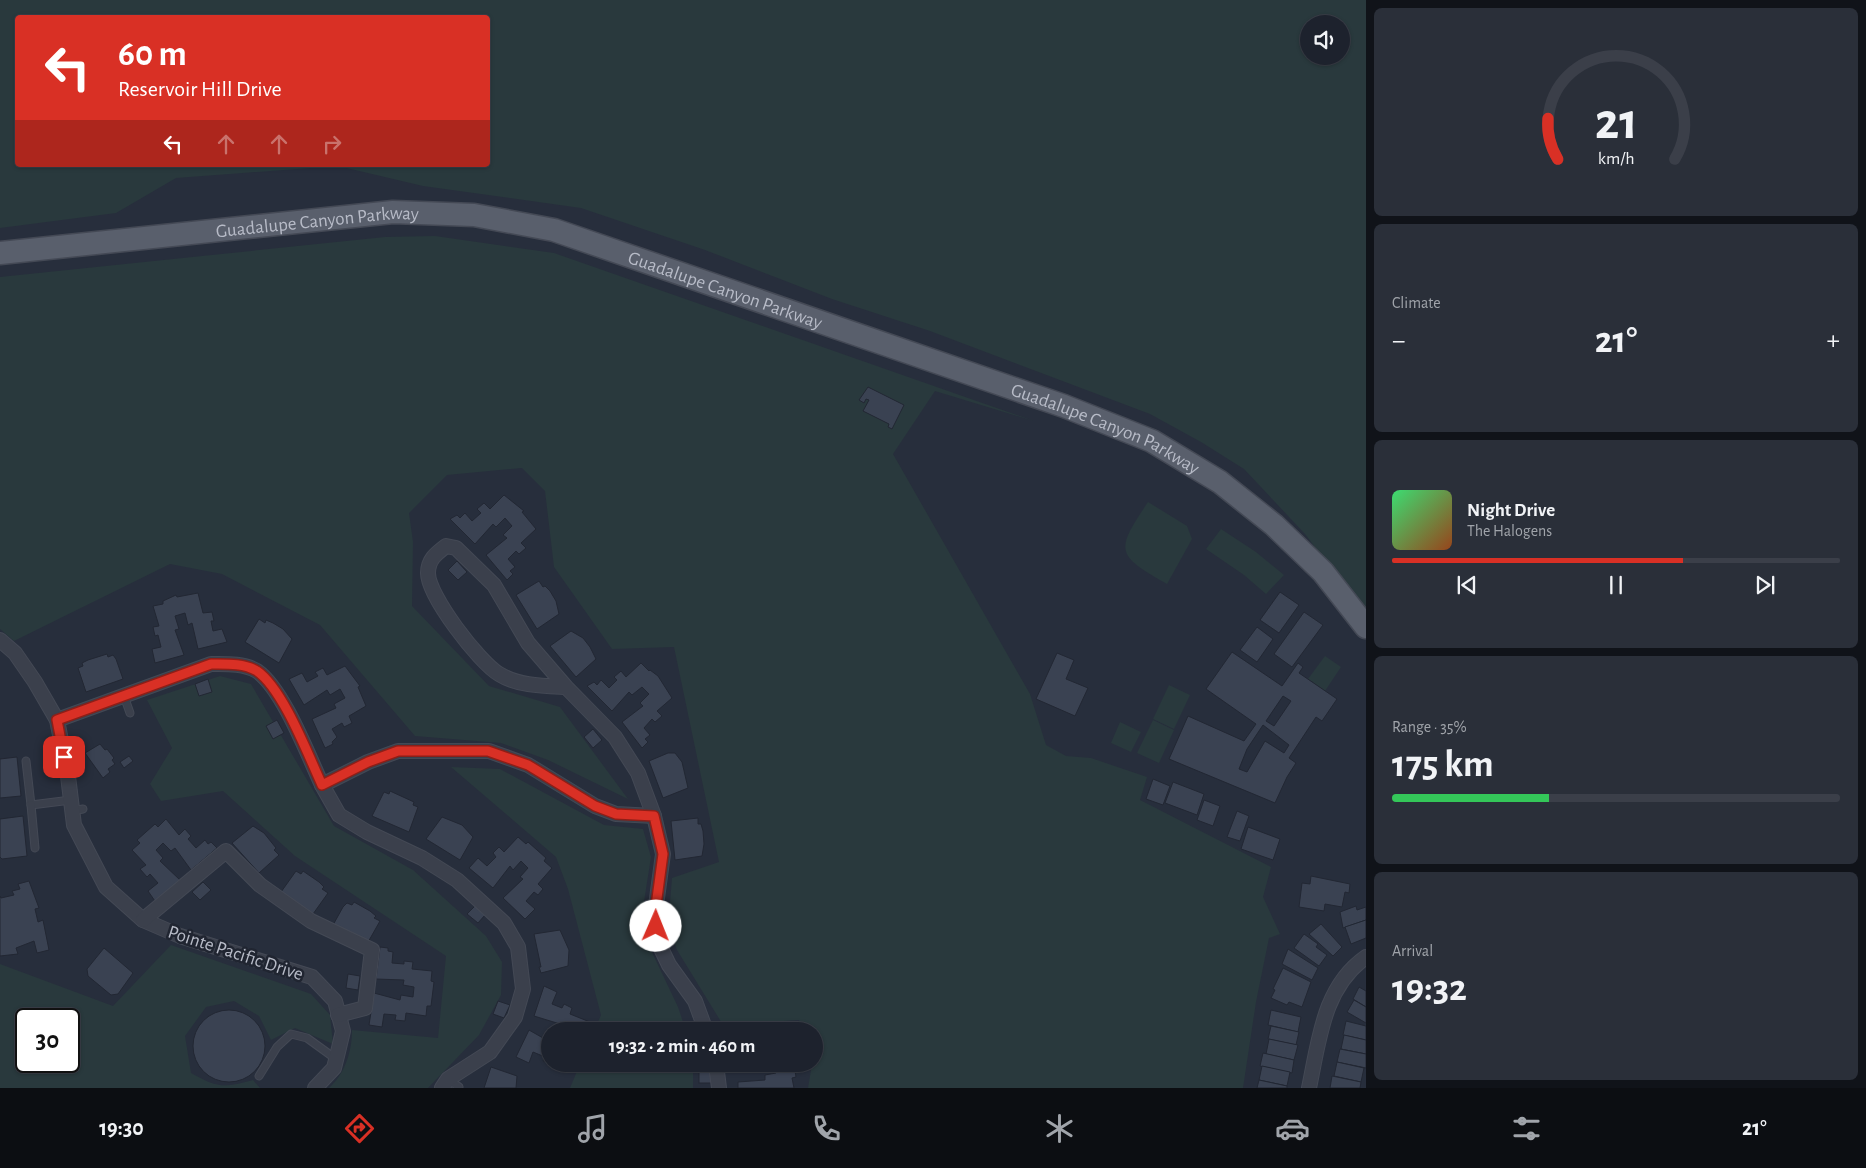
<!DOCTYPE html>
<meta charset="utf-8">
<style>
body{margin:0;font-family:"Alegreya Sans",sans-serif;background:#2a2f39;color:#f1f3f6;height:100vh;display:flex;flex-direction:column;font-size:19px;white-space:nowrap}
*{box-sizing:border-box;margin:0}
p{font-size:16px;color:#a0a4aa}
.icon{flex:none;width:28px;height:28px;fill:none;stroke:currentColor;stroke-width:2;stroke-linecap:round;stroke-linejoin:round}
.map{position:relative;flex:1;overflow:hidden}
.sheet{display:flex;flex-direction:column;gap:8px;padding:8px;background:#101319;width:500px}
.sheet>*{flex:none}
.top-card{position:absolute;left:15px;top:15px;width:475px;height:152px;border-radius:5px;box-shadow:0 1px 4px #0004,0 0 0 1px #3b3f49;background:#d93025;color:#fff;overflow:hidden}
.controls{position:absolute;left:1300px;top:15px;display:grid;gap:10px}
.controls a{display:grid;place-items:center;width:50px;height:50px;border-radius:50%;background:#1d222d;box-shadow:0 1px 4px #0004,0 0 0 1px #3b3f49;font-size:25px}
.speed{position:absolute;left:15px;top:1008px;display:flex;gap:10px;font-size:25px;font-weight:700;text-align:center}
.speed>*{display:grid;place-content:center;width:65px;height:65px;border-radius:50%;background:#1d222d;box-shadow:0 1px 4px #0004,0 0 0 1px #3b3f49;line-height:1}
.speed .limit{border:2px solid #111;border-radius:8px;background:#fff;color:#111}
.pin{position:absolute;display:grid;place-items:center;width:42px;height:42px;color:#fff;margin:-21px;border-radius:10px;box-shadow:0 2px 8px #0006}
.me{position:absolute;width:55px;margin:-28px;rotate:1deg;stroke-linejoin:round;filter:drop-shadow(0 0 4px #0008)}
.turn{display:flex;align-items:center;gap:18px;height:105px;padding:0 20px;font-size:22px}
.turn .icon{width:65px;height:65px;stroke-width:2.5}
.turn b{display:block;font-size:35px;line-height:42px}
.lanes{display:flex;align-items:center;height:48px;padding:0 20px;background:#0003;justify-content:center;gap:25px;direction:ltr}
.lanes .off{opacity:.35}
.big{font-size:38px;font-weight:600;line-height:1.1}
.sheet .tile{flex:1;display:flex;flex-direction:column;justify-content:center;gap:8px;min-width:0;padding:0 18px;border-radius:8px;background:#2a2f39}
.sheet .dial{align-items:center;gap:0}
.dial svg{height:130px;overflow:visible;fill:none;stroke:#3b3f49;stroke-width:7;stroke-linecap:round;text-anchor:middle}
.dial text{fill:#f1f3f6;stroke:none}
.song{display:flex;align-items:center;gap:15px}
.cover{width:60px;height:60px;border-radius:8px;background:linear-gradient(135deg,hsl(140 70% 55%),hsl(20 70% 35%))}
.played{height:5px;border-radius:2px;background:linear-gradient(90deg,#d93025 65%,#3b3f49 65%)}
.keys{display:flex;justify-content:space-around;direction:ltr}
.heat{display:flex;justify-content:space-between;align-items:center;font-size:28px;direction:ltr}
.charge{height:8px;border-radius:4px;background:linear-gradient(90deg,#34c759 35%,#3b3f49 0)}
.trip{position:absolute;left:541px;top:1022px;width:282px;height:50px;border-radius:25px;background:#1d222d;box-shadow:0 1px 4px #0004,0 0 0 1px #3b3f49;font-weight:600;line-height:50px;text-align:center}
.tab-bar{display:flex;height:80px;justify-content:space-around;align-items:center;background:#0c0e12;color:#a0a4aa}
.tab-bar .icon{width:35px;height:35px}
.tab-bar .active{color:#d93025}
.tab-bar b{font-size:22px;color:#f1f3f6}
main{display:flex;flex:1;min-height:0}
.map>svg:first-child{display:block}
.green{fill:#29393d;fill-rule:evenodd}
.building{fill:#3a4252;stroke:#222733;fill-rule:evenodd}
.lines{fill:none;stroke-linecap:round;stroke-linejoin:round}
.lane-casing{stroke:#444955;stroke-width:9}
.street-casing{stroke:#444955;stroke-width:16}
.primary-casing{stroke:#444955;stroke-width:25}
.lane{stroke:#3b404c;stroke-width:7}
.street{stroke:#3b404c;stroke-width:14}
.primary{stroke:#595f6c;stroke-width:22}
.route-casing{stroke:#8d1f18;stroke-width:12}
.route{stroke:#d93025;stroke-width:9}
.labels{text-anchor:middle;stroke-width:5;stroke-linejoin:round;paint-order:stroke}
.street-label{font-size:19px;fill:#b7bbc7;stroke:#202531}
</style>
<main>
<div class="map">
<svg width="1366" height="1088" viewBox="0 0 1366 1088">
<rect width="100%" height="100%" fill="#272e3c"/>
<g class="green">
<path d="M 0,0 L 1366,0 L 1366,615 L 1305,534 L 1244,469 L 1201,442 L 1150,414 L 930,331 L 832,299 L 705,250 L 581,208 L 423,186 L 338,166 L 176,178 L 116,213 L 0,228 ZM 18,18 L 488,18 L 488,165 L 18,165 ZM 1309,24 L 1341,24 L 1341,56 L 1309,56 Z"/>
<polygon points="435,236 554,253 1034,421 935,391 893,454 1030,694 1046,745 1066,756 1091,758 1147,777 1140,800 1271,867 1263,897 1280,934 1269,938 1256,1002 1243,1088 808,1088 812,1064 815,1064 815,1031 803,1031 799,1020 723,1025 677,950 668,926 672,878 719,862 674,647 612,649 554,567 545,491 522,468 447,475 409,513 413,542 412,606 489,686 560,707 628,799 548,760 501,743 415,736 320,625 222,574 170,564 14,641 0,629 0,277 385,237"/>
<path d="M 1148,502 L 1187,526 L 1192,539 L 1167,584 C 1114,554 1116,550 1148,502 Z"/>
<polygon points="1221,529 1256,552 1284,575 1266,594 1244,575 1206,549"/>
<polygon points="1325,656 1341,667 1325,691 1308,679"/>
<path d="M 220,676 L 251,684 L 334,826 L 413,870 L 486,936 L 502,962 L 501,995 L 479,1035 L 428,1088 L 329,1088 C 345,1074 352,1051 352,1030 L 438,1038 L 446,956 L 295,856 L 223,791 L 161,801 L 150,784 L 172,748 L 147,700 Z"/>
<polygon points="1169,685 1190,695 1174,729 1153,719"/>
<polygon points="1153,720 1174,730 1159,763 1137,753"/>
<polygon points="1120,722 1141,732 1131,752 1111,743"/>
<polygon points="451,767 500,769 604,825 643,829 651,857 640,927 678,1007 686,1031 594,1031 601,1015 568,889 556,857"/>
<path d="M 171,945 L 311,994 L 330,1015 L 333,1044 L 295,1028 L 271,1040 L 259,1016 L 234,1001 L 206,1007 L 185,1036 L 191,1073 C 218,1088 223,1088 253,1080 L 260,1088 L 0,1088 L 0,964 L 113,1006 ZM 26,1019 L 69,1019 L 69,1061 L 26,1061 Z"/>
<polygon points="580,1064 693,1064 693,1088 570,1088"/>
</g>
<g class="building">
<polygon points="868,387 904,405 892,429 888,427 889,424 863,411 869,400 866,399 864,403 859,400"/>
<polygon points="504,495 524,511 522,512 536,529 521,543 526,548 519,554 516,551 508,559 515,567 510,571 513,574 507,580 486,555 507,538 503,535 512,526 505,518 496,527 493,524 475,544 450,519 457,515 460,518 465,513 472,521 481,513 477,509 484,503 490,509"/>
<polygon points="457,561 467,572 458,580 448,570"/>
<polygon points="539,581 543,587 545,586 550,591 556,601 559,614 537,629 516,595"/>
<polygon points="1280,592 1299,605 1279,633 1260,620"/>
<polygon points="198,593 203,613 212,612 214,621 211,621 213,631 222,629 227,642 198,649 192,623 188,625 185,613 175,616 179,629 175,630 184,655 155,663 152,649 161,647 158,635 155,636 153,627 159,626 153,606 163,604 163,601 176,595 177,597"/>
<polygon points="1304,612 1323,625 1292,667 1274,654"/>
<polygon points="259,619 265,623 266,620 273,623 283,629 292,639 279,663 245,642"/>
<polygon points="1257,627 1273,639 1257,662 1240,650"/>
<polygon points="571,631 583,638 590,647 596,659 576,677 550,646"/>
<path d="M 1232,652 L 1282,686 L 1298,663 L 1303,667 L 1299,673 L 1337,699 L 1322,721 L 1316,717 L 1289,758 L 1296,763 L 1287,777 L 1275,803 L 1169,759 L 1188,716 L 1244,741 L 1256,724 L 1206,689 ZM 1283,696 L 1291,701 L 1274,726 L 1266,721 ZM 1263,725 L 1289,745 L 1284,753 L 1265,741 L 1247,772 L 1239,769 L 1247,749 Z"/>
<polygon points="1057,653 1074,660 1066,679 1088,688 1075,716 1036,699"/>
<polygon points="107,654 108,657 113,655 116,659 123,679 86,692 78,668 83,666 82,663 88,660"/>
<polygon points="641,663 649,671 650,670 658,676 672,698 657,711 662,716 655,722 652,719 644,728 650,735 645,739 648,742 642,748 622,722 643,706 640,703 649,694 642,687 632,695 629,692 612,711 587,686 594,682 597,685 601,680 609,688 617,680 614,677 621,671 626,677"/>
<polygon points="345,666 360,686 358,687 366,706 349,716 352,723 344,727 342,723 332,729 337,737 332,742 333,744 325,748 312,719 336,708 334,704 345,698 340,689 330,695 327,690 304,705 289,679 302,673 307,682 318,676 315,672 323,668 327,675"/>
<polygon points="208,679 212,692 199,696 195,684"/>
<polygon points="277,720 284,733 273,739 266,726"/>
<polygon points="593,729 602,740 593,748 584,737"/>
<polygon points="100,744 105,750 107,749 114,758 112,760 115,764 108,769 110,772 103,778 85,753"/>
<polygon points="668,753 675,753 682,762 688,788 663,798 649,761"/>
<polygon points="129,756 133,761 124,768 120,762"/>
<polygon points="17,757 21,796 0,798 0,759"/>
<polygon points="1153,779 1170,786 1163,805 1146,799"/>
<polygon points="1173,782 1204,794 1197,815 1165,803"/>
<polygon points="390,791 414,802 413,805 418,807 409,832 372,816 384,792 389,794"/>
<polygon points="1204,800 1220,806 1213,826 1197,820"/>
<polygon points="1237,811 1249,816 1240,841 1227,837"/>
<polygon points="23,816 27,856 2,859 0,857 0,819"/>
<polygon points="442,817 462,825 473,837 460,860 426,839"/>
<polygon points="698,818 698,824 701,824 703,831 704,844 702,856 675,860 671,821"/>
<polygon points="166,819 179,835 185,829 191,836 188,839 196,848 205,840 208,844 211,842 217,848 191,870 175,848 171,851 163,843 156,850 163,858 160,861 180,880 157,904 148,891 158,883 150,874 147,877 140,869 146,865 132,850 140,843 137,840 155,824 158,827"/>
<polygon points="253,826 264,833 276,848 274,850 279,855 259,873 232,843"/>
<polygon points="1248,827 1280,839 1273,860 1241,849"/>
<polygon points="518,837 526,844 528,842 546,858 544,861 552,868 538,884 543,889 538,895 534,892 526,901 535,909 525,919 503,898 523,879 520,877 528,868 521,861 513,870 510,866 493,888 469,868 478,858 487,866 496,857 493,853 499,847 504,852"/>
<polygon points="296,871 301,874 303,871 319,882 324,887 322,889 328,893 313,914 281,892"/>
<polygon points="1311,876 1350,884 1349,893 1345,892 1342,907 1325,904 1324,911 1299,907 1302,883 1310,884"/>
<polygon points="29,881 39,908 35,909 38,922 43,920 49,950 37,953 34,941 16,948 18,954 0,956 0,896 1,898 14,895 12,891 20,889 18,884"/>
<polygon points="203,882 211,890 200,900 192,892"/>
<polygon points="354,902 370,911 376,916 374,918 380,921 367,944 333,925 343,907 347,903 352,905"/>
<polygon points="475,906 485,915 478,923 467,914"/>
<polygon points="1356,906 1357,910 1366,907 1366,920 1343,928 1340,912"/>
<polygon points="1366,920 1366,938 1351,944 1345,927"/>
<polygon points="1321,924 1342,947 1333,956 1309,934"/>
<polygon points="560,930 569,950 568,966 541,973 539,967 541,967 534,934"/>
<polygon points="1304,934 1318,944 1316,947 1327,955 1319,966 1294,948"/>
<polygon points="380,947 388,948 388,951 393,952 392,963 404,964 404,961 413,962 412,969 432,971 431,981 434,982 431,1006 427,1006 426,1016 406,1013 405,1021 395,1020 396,1015 384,1014 382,1027 369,1025 374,993 400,1000 401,995 413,997 414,987 403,985 404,980 376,979"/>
<polygon points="104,948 133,973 118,994 111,995 88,976 87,969"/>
<polygon points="1288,949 1318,968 1312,980 1282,964"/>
<polygon points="1283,968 1311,982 1302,1007 1289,1002 1287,1005 1271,998 1275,990 1273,989"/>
<polygon points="348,974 360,976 358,990 346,988"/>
<polygon points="544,986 557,992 552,1004 562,1008 564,1004 572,1008 570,1014 590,1022 586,1031 565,1031 559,1029 560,1024 534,1016"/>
<polygon points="1359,987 1366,991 1366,1007 1353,999"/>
<polygon points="1354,1000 1366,1007 1366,1023 1347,1012"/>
<polygon points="498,1001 510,1005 504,1018 493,1014"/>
<polygon points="1271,1010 1301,1017 1298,1032 1268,1025"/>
<circle cx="229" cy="1046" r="36"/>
<polygon points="1346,1021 1366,1026 1366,1040 1343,1035"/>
<polygon points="1271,1026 1299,1032 1296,1045 1268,1039"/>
<polygon points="529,1030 550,1042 550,1063 543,1061 545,1057 533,1052 529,1063 516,1057"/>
<polygon points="1344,1035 1366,1040 1366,1054 1341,1049"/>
<polygon points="1269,1039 1298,1045 1294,1060 1266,1054"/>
<polygon points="1340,1049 1366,1054 1366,1068 1337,1062"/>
<polygon points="1263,1053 1294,1060 1292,1073 1260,1066"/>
<polygon points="1337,1062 1364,1068 1361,1082 1334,1076"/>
<polygon points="775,1064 794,1064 796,1077 792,1078 794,1088 738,1088 738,1082 765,1080 765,1075 776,1073"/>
<polygon points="1262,1066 1290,1072 1287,1086 1259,1080"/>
<polygon points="491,1067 517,1076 516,1088 484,1088"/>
<rect x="699" y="1069" width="13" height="14"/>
<polygon points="1332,1076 1361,1082 1360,1088 1330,1088"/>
<polygon points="1259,1080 1287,1086 1287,1088 1257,1088"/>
</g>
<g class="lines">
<defs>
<g id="lane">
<polyline points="124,696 130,713"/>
<polyline points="26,761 31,805 71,800"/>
<polyline points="31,805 35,848"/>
<polyline points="72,811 83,809"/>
<polyline points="259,1076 277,1047 291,1034 307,1038 336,1059"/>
<polyline points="448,1079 459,1087"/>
</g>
<g id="street">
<polyline points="0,640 15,653 35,682 57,720 68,776 74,825 106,887 143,920 180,936 312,977 335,1001 343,1031 338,1052 334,1068 315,1088"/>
<path d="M 566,687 C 544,686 518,686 499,674 C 479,662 428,596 428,573 C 428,559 437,553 446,546 L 456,548 L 494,585 L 528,643 L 566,687 L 615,737 L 638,773 L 654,816 L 663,854 L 655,913 L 657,940 L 669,965 L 695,1001 L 706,1031"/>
<path d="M 57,720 L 211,664 C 225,664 244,663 257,671 C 283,689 308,755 322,785 L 368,762 L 398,751 L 489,751 L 528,765 L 595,806 L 616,814 L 654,816"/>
<polyline points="322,785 339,815 367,832 422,858 457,880 504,923 518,947 523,989 515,1017 490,1052 448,1079 442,1088"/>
<polyline points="143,920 226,851 260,885 311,921 372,950 365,1008 338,1015"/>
<polyline points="716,1064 719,1088"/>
<path d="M 1309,1088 C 1319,1041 1323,987 1366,957"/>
</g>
<g id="primary">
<path id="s1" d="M 0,253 L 393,212 L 474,215 L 554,230 L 1064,406 L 1152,441 L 1220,482 L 1274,525 L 1323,572 L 1366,627"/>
</g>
</defs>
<use href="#lane" class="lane-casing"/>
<use href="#street" class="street-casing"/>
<use href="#primary" class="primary-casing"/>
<use href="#lane" class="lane"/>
<use href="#street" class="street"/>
<use href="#primary" class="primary"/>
</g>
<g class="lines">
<defs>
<path id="route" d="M 64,757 L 57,720 L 211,664 C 225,664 244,663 257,671 C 283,689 308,755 322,785 L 368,762 L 398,751 L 488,751 L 528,765 L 595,806 L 616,814 L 654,816 L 663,854 L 655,913 L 656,926"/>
</defs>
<use href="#route" class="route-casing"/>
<use href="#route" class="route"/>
</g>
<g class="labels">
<g class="street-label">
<text dy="7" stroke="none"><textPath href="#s1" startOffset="319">Guadalupe Canyon Parkway</textPath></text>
<text dy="7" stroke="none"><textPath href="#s1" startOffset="739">Guadalupe Canyon Parkway</textPath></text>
<text dy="7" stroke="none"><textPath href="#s1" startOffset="1144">Guadalupe Canyon Parkway</textPath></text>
<text transform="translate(236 952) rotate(18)" y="7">Pointe Pacific Drive</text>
</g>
</g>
</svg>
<div class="controls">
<a><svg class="icon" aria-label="sound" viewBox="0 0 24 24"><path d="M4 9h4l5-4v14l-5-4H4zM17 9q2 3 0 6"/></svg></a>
</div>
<div class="speed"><div class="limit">30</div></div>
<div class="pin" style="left:64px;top:757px;background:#d93025"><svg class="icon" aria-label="arrive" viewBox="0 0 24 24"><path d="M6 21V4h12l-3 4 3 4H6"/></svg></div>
<svg class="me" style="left:656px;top:926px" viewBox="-20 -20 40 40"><circle r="19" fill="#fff"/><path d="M0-13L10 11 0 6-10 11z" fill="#d93025"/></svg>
<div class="trip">19:32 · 2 min · 460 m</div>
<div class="top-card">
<div class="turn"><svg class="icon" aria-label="left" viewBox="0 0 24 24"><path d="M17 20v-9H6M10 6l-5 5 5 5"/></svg><div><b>60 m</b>Reservoir Hill Drive</div></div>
<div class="lanes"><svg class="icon" aria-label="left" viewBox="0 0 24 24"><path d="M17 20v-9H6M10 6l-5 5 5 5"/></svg><svg class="icon off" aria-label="ahead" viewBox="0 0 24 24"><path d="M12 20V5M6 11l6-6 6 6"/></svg><svg class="icon off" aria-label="ahead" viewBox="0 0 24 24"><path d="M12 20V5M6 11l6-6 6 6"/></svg><svg class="icon off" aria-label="right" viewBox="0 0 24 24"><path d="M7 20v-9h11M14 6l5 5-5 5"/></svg></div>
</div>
</div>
<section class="sheet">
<div class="tile dial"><svg viewBox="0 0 100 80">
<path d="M14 69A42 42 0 1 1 86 69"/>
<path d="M14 69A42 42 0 0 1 8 44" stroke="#d93025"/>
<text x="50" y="56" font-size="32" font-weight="700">21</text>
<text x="50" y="72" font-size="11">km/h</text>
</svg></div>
<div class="tile"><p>Climate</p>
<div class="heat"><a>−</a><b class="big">21°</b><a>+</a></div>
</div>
<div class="tile">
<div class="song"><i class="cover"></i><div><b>Night Drive</b><p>The Halogens</p></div></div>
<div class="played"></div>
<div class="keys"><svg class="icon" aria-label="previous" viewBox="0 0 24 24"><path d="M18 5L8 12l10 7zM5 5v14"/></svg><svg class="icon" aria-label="pause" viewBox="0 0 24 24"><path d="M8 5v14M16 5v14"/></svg><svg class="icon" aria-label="next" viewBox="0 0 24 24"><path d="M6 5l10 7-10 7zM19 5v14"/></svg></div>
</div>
<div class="tile"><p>Range · 35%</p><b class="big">175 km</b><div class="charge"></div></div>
<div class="tile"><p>Arrival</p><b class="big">19:32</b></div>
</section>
</main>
<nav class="tab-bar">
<b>19:30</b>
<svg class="icon active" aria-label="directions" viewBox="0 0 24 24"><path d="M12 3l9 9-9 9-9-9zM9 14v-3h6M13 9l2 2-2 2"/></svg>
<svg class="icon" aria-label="music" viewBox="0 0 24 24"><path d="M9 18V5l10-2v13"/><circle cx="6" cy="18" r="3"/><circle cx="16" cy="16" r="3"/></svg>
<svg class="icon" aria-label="phone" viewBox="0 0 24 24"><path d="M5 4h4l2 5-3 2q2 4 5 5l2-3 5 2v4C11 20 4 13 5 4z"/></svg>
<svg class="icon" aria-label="climate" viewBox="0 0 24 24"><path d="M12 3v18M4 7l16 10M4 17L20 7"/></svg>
<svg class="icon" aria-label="car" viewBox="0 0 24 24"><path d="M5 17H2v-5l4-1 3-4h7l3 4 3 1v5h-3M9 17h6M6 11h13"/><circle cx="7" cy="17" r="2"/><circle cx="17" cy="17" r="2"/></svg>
<svg class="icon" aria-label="filters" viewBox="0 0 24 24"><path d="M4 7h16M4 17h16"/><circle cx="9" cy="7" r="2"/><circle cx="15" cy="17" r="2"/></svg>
<b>21°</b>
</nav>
